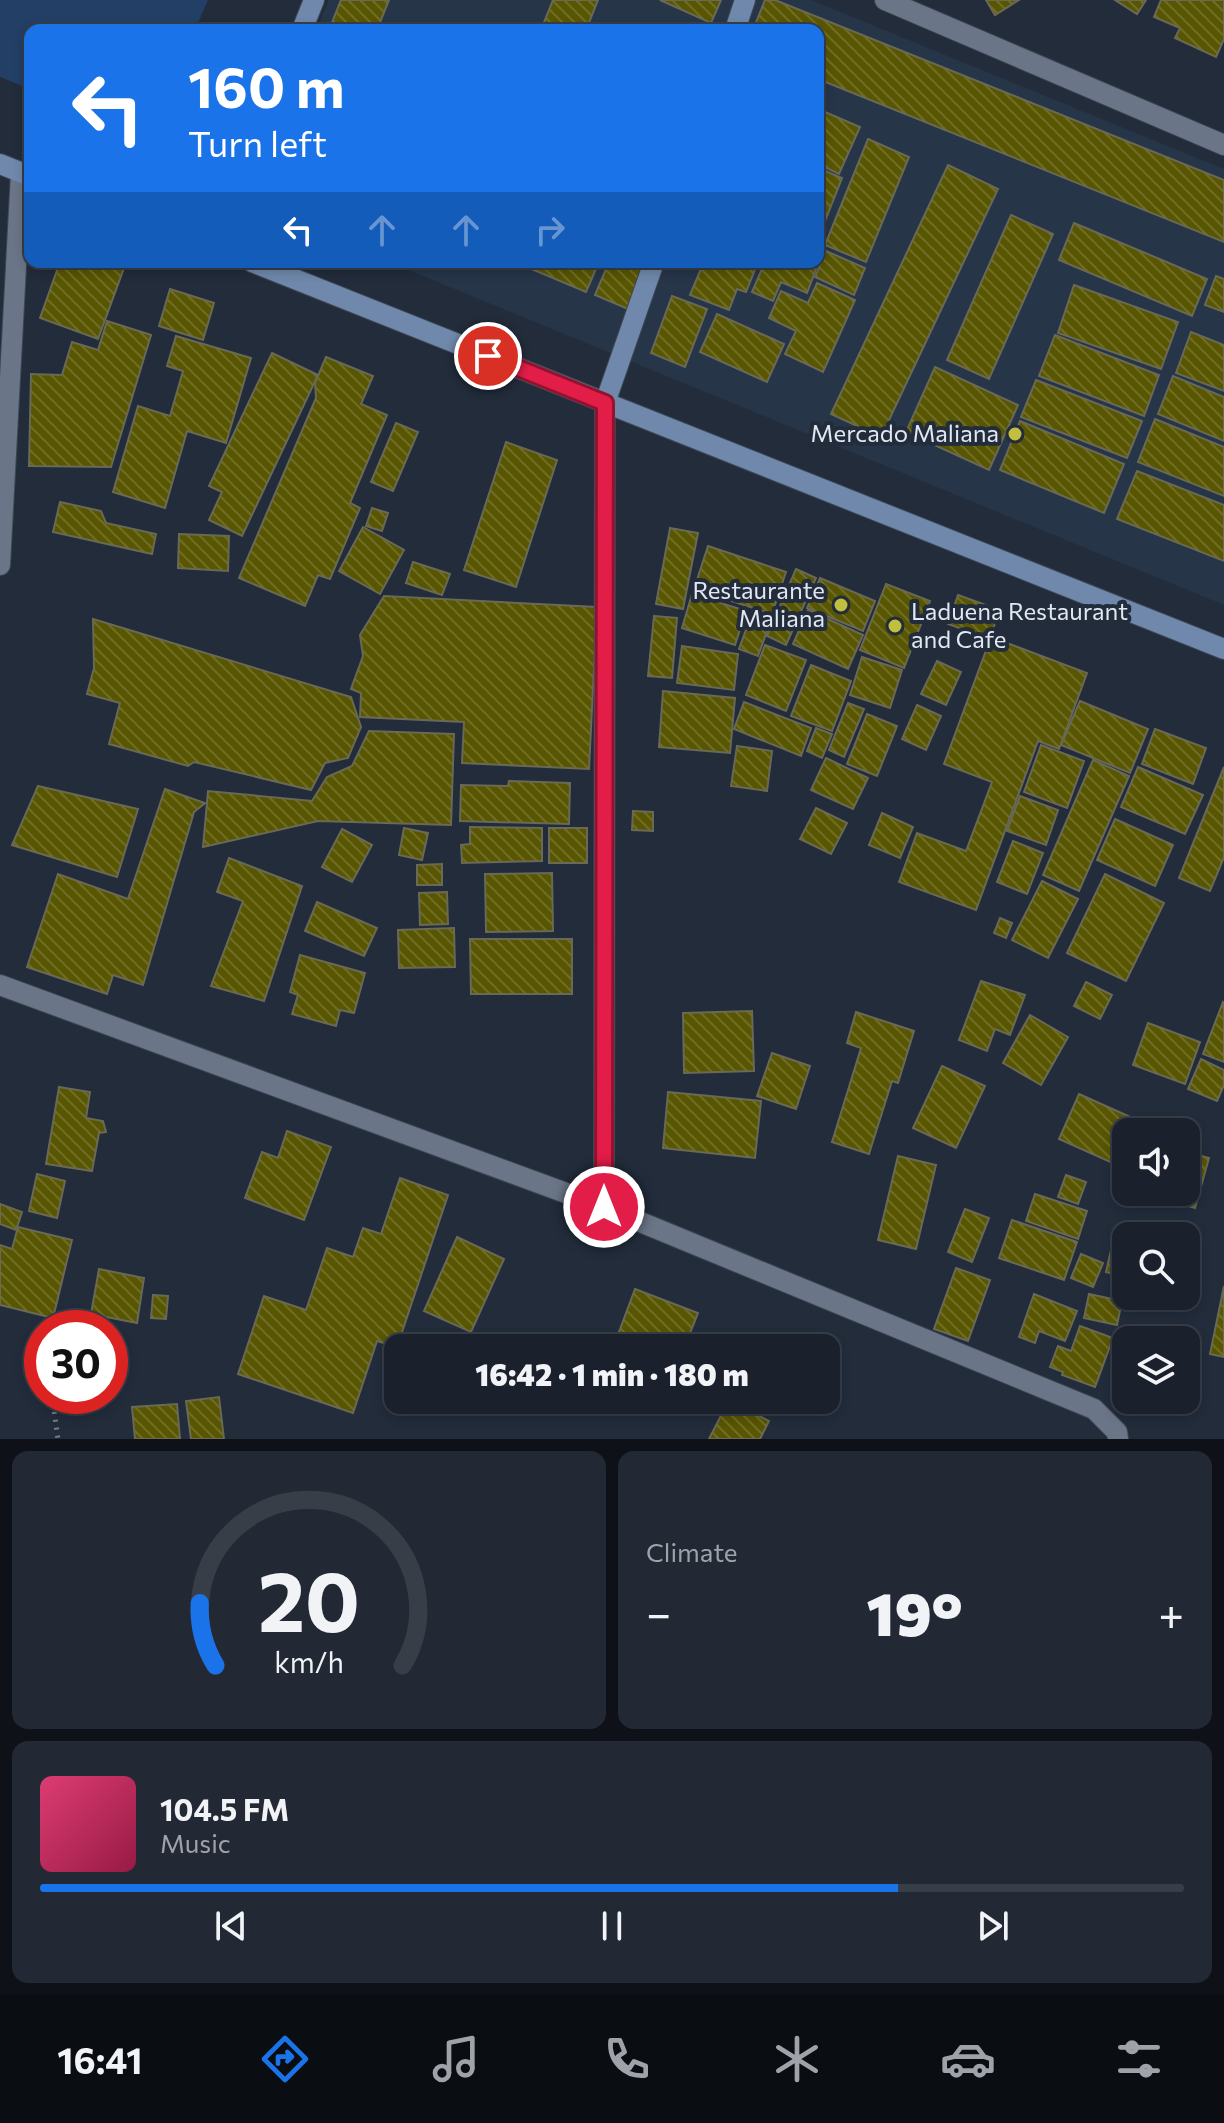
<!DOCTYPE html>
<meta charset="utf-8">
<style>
body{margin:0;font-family:Commissioner,sans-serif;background:#232934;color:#f1f3f6;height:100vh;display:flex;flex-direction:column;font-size:30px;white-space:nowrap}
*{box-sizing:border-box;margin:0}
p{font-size:26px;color:#9fa3a9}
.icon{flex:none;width:44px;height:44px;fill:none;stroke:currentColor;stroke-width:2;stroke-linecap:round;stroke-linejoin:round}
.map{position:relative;height:1439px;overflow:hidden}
.sheet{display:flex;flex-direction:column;gap:12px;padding:12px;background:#0e1218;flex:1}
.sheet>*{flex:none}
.top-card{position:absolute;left:24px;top:24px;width:800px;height:244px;border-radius:16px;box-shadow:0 4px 12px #0003,0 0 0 2px #383e48;background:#1a73e8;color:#fff;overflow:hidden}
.fabs{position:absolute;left:1112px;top:1118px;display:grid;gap:16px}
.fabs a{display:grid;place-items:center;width:88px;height:88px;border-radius:16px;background:#1a212c;box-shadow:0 4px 12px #0003,0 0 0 2px #383e48;font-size:40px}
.speed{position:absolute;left:24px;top:1310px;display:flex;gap:16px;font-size:40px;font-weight:700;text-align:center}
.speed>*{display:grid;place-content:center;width:104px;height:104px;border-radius:50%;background:#1a212c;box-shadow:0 4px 12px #0003,0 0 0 2px #383e48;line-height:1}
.speed .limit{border:12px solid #d22;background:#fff;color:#111}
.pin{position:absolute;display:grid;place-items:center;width:68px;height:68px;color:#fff;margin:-34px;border:4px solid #fff;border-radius:50%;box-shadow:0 2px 8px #0007}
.me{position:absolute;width:88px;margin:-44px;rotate:0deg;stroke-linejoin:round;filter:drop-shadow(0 0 6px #0008)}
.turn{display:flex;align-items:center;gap:28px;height:168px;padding:0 32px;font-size:36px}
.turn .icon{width:104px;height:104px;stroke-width:2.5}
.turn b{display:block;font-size:56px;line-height:68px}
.lanes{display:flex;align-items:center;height:76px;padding:0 32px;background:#0003;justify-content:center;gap:40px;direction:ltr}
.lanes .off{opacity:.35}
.big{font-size:60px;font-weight:800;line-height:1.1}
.sheet .tile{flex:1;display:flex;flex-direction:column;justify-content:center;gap:12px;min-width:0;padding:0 28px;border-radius:16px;background:#232934}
.sheet .dial{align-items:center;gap:0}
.dial svg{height:208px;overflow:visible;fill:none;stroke:#383e48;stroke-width:7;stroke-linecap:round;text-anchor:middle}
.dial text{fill:#f1f3f6;stroke:none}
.song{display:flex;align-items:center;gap:24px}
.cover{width:96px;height:96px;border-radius:12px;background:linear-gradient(135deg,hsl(340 70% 55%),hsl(340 70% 35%))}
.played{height:8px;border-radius:4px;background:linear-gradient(90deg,#1a73e8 75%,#383e48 75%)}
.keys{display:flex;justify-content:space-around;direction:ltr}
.heat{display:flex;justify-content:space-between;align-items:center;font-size:44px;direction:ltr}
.sheet .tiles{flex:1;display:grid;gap:12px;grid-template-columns:1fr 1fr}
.tile:last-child{grid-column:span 2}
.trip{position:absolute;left:384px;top:1334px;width:456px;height:80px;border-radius:16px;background:#1a212c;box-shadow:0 4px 12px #0003,0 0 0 2px #383e48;font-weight:800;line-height:80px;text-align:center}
.dock{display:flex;height:128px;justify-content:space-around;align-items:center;background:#0a0d12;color:#9fa3a9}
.dock .icon{width:56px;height:56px}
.dock .on{color:#1a73e8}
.dock b{font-size:36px;color:#f1f3f6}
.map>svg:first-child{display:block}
.built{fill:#273549}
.pitch{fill:#233f66}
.building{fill:url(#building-back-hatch);stroke:#696955;stroke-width:2}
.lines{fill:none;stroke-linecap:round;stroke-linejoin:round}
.street-casing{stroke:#3e4854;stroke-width:22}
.secondary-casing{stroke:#3e4854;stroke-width:22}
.path{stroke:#757e8b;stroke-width:5;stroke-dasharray:2 6;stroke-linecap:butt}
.street{stroke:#6a7687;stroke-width:20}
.secondary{stroke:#6f88ab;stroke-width:20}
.route-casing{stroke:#92132f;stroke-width:20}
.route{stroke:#e11d48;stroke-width:14}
.poi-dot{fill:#c1be40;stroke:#222c3b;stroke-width:3}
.labels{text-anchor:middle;stroke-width:8;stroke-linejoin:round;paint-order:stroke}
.poi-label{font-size:24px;fill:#e1e8f2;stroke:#222c3b;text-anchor:end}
</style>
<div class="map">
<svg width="1224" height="1439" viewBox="0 0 1224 1439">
<defs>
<pattern id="building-back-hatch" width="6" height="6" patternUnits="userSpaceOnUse" patternTransform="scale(2)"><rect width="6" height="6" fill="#585600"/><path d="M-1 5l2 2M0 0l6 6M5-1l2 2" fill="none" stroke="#706e26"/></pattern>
</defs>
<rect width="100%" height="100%" fill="#222c3b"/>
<polygon class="built" points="329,0 811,0 1224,169 1224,605 389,262 818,262 818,30 316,30"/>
<polygon class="pitch" points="0,0 208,0 195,30 30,30 30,89 0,77"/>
<g class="building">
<polygon points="341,0 389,0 377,30 329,30"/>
<polygon points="553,0 598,0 586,30 554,30 543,25"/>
<polygon points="660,0 721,0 711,23"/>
<polygon points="765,0 775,0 1224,180 1224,242 818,79 818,30 753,30"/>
<polygon points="986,0 1019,0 995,15"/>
<polygon points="1115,0 1146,0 1137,14"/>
<polygon points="1161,0 1224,0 1224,39 1216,57 1175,38 1180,28 1154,17"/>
<polygon points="825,112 860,127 839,174 818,164 818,128"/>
<polygon points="868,139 909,157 866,262 825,245"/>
<polygon points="948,165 998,189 881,437 831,414"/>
<polygon points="818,168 842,178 818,239"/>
<polygon points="1011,215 1053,234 989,379 947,360"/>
<polygon points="1074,223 1207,279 1192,316 1059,260"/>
<polygon points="826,251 865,268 854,295 815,277"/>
<polygon points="60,262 108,262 124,268 98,339 40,318"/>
<polygon points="515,262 599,262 586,292"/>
<polygon points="609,262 647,262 628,309 595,295"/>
<polygon points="719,262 758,262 746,292 737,289 729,310 690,295 703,264 716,269"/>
<polygon points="765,262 799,262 816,269 807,293 781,282 773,301 752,292"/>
<polygon points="1216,276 1224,279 1224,312 1205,305"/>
<polygon points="817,283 855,300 823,372 785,354 796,331 769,318 781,291 808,303"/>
<polygon points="1074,285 1178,322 1161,369 1058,333"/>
<polygon points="170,289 214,303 203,340 159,326"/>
<polygon points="672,296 707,309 685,367 651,353"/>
<polygon points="717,314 784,344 767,382 700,352"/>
<polygon points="107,321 151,335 111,467 29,466 31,374 62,375 72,342 98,350"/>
<polygon points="1191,332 1224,345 1224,391 1176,373"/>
<polygon points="1055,335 1159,375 1144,416 1039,376"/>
<polygon points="176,336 251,358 226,443 187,431 165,508 113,492 138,406 170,416 183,371 167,366"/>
<polygon points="272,353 318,375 242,536 209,520 222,492 209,486"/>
<polygon points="326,357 373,376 361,404 387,415 350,503 360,508 330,579 318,575 305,606 239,578 316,398 315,383"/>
<polygon points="935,367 1018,405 989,470 906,432"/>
<polygon points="1173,376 1224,397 1224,441 1158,414"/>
<polygon points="1036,380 1142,421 1127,458 1021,417"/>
<polygon points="1155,419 1224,447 1224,496 1138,462"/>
<polygon points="1020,421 1124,464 1104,513 1000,470"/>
<polygon points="396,423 418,432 393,491 371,482"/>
<polygon points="506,442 557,460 516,587 464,570"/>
<polygon points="1137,471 1224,505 1224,561 1117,519"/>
<polygon points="60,502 101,511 106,523 156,534 152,554 53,532"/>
<polygon points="372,508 388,513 382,531 366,526"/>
<polygon points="363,527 404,550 380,594 339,571"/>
<polygon points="670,528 698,533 683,609 656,604"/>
<polygon points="179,534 229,536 228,571 178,568"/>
<polygon points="708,546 786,572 772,614 694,589"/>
<polygon points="413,562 450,574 442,595 406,583"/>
<polygon points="796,569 816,578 786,645 767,636"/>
<polygon points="820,578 875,601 863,631 807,608"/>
<polygon points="886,584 930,601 904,668 860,650"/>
<polygon points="692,594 746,611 735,645 682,628"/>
<polygon points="958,595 1000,610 989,639 948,624"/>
<polygon points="384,596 597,607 589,769 462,763 464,722 360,717 361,693 351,689 363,656 360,635"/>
<polygon points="808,610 863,635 848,669 793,644"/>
<polygon points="654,616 677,618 672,678 648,676"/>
<polygon points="751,616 770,623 758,656 739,649"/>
<polygon points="93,619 351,697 361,727 348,758 325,763 311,790 194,762 188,766 109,744 120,703 87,694 94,668"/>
<polygon points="991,637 1087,673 1059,749 1038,741 976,910 899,882 917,833 966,851 992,782 944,764"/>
<polygon points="765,645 806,660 786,711 746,695"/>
<polygon points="682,646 738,654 734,690 677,683"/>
<polygon points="862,657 902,670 890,708 850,695"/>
<polygon points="937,661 961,672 946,705 921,694"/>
<polygon points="811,665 851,681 832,731 791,716"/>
<polygon points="663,691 735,698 730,753 659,747"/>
<polygon points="1080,701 1148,729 1130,773 1061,745"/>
<polygon points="744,702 811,728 801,756 734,729"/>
<polygon points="848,703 864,709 844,757 829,750"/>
<polygon points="917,705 941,716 926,750 902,739"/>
<polygon points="867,714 897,726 877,776 847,764"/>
<polygon points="816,728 832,734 822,758 807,751"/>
<polygon points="1155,729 1206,748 1193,784 1142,764"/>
<polygon points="369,731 454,734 451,825 318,821 203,847 208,791 312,801 327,777 352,766"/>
<polygon points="1041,745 1084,761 1067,808 1024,792"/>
<polygon points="737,746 772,751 767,791 731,786"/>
<polygon points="826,758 868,778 853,809 811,790"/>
<polygon points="1093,760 1129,776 1079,891 1043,875"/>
<polygon points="1138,767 1203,795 1185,834 1121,807"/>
<polygon points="1224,767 1224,857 1210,891 1179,878"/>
<polygon points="509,781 570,783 569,824 460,821 461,785 508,786"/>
<polygon points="38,786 138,809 117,877 12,845"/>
<polygon points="165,789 205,803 194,812 143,985 113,975 107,994 27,967 58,874 128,899"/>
<polygon points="1020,796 1058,810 1046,845 1007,831"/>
<polygon points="816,808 847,823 831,854 800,839"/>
<polygon points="633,811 653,812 653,831 632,830"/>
<polygon points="882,813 913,827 900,858 869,845"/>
<polygon points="1115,819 1173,845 1155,886 1097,860"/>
<polygon points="470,827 542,828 542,861 462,863 461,845 470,844"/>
<polygon points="404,828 428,833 422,860 399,855"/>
<rect x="549" y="828" width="38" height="35"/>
<polygon points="342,829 372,845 352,882 322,867"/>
<polygon points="1013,841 1043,853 1027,894 997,882"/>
<polygon points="229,858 302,886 264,1001 211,986 243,901 217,892"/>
<polygon points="442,864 442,885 417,885 417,865"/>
<polygon points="552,873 553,931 486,932 485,874"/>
<polygon points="1105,874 1164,903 1126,981 1067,953"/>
<polygon points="1042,881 1078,899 1048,958 1012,940"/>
<polygon points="447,892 448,924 420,925 419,893"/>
<polygon points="317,902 377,928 364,956 305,931"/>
<polygon points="1000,918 1012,923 1006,938 994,933"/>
<polygon points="454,928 455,967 399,968 398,930"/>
<polygon points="470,939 572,939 572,994 471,994"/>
<polygon points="300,955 365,973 354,1013 340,1010 336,1026 292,1014 298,995 290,992"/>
<polygon points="981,981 1025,995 1010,1035 995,1029 987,1051 959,1040"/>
<polygon points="1086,982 1112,995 1100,1019 1074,1006"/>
<polygon points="1223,1002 1224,1003 1224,1062 1203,1054"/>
<polygon points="752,1011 754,1071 684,1073 683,1013"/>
<polygon points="856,1012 914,1031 898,1083 892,1081 869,1154 832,1142 861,1048 847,1043"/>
<polygon points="1030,1015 1068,1037 1041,1085 1003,1063"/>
<polygon points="1148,1023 1200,1042 1185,1084 1133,1065"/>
<polygon points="772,1053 810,1066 796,1109 757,1096"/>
<polygon points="1201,1059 1224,1070 1224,1085 1217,1101 1188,1089"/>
<polygon points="942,1066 985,1086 956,1148 913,1128"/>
<polygon points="59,1087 90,1092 86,1118 103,1121 106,1132 99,1133 92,1171 46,1164"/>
<polygon points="668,1092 761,1101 755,1158 663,1148"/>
<polygon points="1079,1094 1146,1124 1142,1132 1126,1132 1126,1169 1059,1139"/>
<polygon points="287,1131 331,1147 304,1220 245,1198 262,1152 278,1158"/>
<polygon points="1186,1152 1209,1158 1195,1208 1168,1200 1171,1192 1186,1192"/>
<polygon points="898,1156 936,1165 916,1249 878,1240"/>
<polygon points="37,1174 65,1181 57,1218 29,1211"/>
<polygon points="1066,1175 1086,1182 1078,1204 1058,1197"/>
<polygon points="400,1178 448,1195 397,1347 377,1341 353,1413 238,1374 264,1296 306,1310 327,1248 353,1257 363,1228 381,1234"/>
<polygon points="1035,1194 1087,1211 1078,1239 1026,1221"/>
<polygon points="0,1204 22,1212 16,1230 0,1224"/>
<polygon points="965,1209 989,1218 972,1262 948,1252"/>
<polygon points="1012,1220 1077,1242 1064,1280 999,1258"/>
<polygon points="18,1227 72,1240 53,1318 0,1305 0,1245 12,1249"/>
<polygon points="1116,1228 1150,1236 1126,1236 1126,1277 1106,1272"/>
<polygon points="457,1237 504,1259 471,1332 424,1311"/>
<polygon points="1081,1254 1103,1263 1093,1287 1071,1278"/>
<polygon points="956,1268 990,1280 968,1341 934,1329"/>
<polygon points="99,1269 144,1278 137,1323 91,1314"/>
<polygon points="1224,1286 1224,1357 1210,1354"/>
<polygon points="635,1289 698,1313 684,1348 613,1348"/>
<polygon points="1034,1294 1077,1311 1065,1341 1039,1331 1035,1343 1019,1337"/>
<polygon points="1089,1294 1122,1301 1117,1325 1084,1318"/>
<polygon points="153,1295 168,1296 166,1319 151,1318"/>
<polygon points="82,1318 104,1328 78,1328"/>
<polygon points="1080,1326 1113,1338 1095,1387 1062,1375 1063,1372 1050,1367 1058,1346 1071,1351"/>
<polygon points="219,1397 224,1439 191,1439 186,1401"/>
<polygon points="729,1400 769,1421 760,1439 709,1439"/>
<polygon points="177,1404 180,1439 135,1439 132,1407"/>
</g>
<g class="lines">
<defs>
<g id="street">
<polyline points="885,0 1224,145"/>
<polyline points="605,403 604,1207 1094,1409 1117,1432 1118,1439"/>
<polyline points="0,565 21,173"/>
<polyline points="0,985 604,1207"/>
</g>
<g id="secondary">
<polyline points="302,30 314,0"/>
<polyline points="735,30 745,0"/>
<polyline points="0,164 30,176"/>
<polyline points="252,262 1224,649"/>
<polyline points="605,403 654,262"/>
</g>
</defs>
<use href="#street" class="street-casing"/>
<use href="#secondary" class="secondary-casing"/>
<polyline class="path" points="52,1396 58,1439"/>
<use href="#street" class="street"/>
<use href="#secondary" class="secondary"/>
</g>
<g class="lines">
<defs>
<polyline id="route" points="488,356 605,403 604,1207"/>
</defs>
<use href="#route" class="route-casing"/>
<use href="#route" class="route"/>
</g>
<g class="poi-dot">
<circle cx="1015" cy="434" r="8"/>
<circle cx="841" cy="605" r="8"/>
<circle cx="895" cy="626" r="8"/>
</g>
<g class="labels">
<g class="poi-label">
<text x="999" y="442">Mercado Maliana</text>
<text x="825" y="599">Restaurante<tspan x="825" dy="28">Maliana</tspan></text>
<text x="911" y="620" text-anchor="start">Laduena Restaurant<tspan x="911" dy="28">and Cafe</tspan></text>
</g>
</g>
</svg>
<div class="fabs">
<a><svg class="icon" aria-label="sound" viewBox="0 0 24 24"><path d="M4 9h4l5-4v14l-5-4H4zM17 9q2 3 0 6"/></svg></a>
<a><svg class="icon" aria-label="search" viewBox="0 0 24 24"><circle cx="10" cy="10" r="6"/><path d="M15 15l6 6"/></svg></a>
<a><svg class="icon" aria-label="layers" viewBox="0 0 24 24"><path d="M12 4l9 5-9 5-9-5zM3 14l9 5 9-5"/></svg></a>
</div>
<div class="speed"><div class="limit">30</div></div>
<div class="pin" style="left:488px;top:356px;background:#d93025"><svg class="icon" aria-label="arrive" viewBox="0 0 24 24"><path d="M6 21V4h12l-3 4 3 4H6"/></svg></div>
<svg class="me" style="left:604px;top:1207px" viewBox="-20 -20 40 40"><circle r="17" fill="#e11d48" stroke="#fff" stroke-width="3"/><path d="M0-11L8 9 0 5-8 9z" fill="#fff"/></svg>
<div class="trip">16:42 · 1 min · 180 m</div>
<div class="top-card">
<div class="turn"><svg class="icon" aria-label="left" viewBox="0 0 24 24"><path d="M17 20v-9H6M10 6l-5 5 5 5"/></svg><div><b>160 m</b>Turn left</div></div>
<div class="lanes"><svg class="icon" aria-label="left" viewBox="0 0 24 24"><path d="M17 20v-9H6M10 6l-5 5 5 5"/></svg><svg class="icon off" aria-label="ahead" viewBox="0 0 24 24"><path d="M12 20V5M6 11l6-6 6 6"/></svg><svg class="icon off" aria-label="ahead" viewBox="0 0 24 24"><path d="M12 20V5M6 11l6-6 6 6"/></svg><svg class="icon off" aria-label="right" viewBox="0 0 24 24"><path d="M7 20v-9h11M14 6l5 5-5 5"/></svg></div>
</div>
</div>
<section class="sheet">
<div class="tiles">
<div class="tile dial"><svg viewBox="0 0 100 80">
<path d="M14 69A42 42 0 1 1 86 69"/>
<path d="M14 69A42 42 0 0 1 8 45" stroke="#1a73e8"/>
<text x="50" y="56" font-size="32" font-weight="700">20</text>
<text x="50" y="72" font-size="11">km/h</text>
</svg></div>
<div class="tile"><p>Climate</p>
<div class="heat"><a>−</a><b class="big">19°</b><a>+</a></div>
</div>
<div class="tile">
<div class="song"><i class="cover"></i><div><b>104.5 FM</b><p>Music</p></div></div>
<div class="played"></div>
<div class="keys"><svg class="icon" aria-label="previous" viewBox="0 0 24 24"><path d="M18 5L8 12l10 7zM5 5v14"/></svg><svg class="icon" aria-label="pause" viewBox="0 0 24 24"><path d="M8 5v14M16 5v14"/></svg><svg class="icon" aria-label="next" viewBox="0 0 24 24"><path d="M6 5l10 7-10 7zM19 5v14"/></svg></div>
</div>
</div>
</section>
<nav class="dock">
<b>16:41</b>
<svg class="icon on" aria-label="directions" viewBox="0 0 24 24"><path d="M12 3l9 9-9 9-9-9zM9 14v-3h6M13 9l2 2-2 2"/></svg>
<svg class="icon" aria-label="music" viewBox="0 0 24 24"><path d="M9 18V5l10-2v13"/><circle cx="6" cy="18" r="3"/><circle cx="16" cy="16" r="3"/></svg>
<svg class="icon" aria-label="phone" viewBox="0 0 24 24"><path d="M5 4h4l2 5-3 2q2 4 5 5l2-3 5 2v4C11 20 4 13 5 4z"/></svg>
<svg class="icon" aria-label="climate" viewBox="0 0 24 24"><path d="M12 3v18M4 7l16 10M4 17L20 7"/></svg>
<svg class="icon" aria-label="car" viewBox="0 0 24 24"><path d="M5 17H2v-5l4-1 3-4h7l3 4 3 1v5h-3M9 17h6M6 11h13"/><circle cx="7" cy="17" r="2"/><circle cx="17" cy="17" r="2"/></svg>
<svg class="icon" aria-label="filters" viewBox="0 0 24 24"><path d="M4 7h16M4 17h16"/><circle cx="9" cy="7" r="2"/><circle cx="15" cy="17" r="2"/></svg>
</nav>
